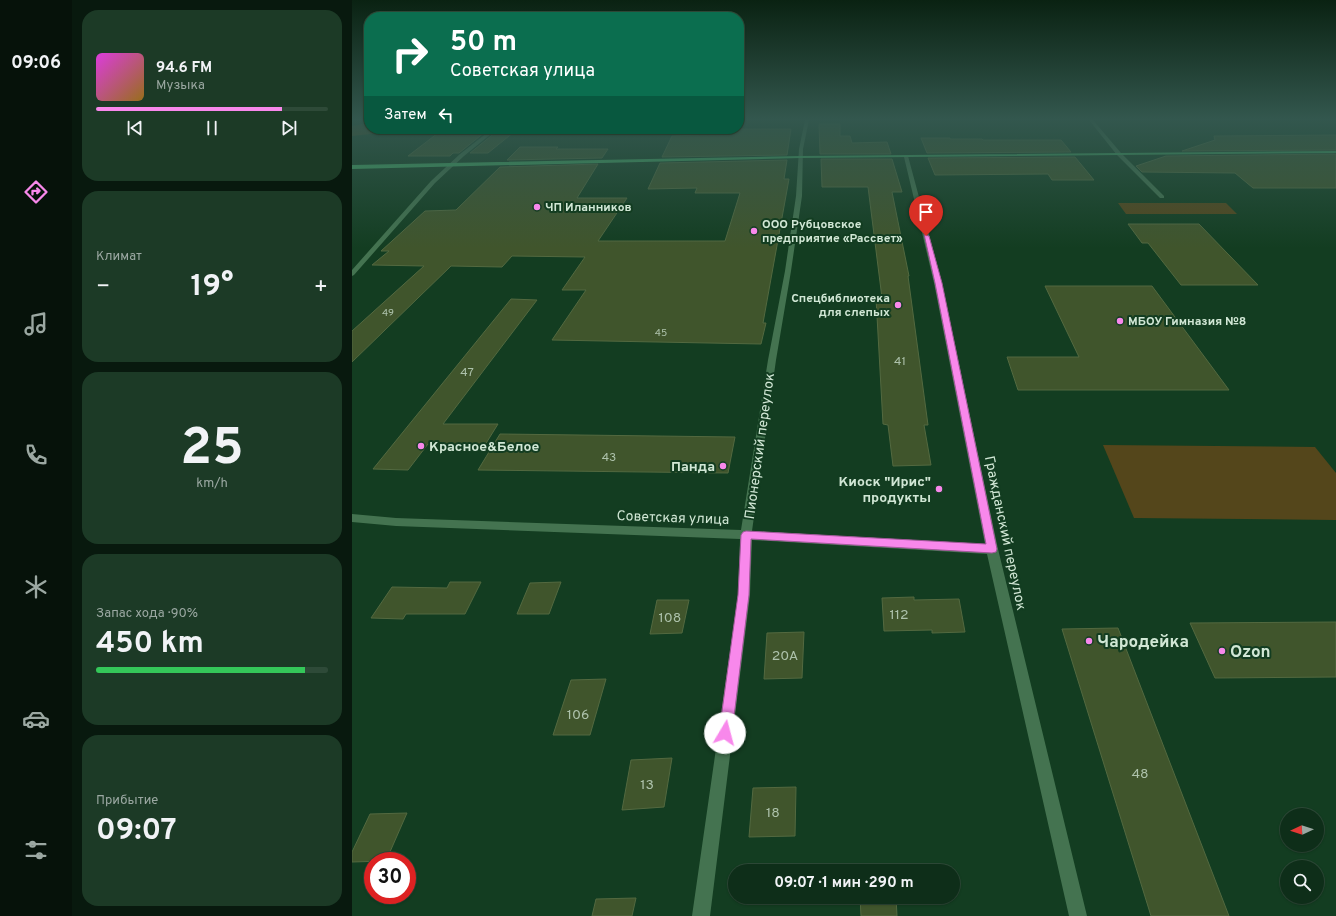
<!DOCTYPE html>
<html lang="ru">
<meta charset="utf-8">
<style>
body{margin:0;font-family:Overpass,sans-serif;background:#1c3a26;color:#f1f3f6;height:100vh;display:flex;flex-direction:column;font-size:15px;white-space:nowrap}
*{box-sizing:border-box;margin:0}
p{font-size:13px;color:#9ba8a2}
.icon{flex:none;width:22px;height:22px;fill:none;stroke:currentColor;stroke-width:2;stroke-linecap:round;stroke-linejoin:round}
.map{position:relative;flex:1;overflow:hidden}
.panel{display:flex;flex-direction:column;gap:10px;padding:10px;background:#08190e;width:280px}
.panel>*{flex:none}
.guide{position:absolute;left:12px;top:12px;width:380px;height:122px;border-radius:16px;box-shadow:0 1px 3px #0004,0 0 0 1px #2e4a38;background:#0b6e4f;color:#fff;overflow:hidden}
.needle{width:26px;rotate:266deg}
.buttons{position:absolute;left:928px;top:808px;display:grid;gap:8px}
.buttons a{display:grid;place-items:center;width:44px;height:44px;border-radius:50%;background:#0e2e19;box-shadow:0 1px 3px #0004,0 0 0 1px #2e4a38;font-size:20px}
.speed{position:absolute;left:12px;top:852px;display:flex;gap:8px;font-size:20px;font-weight:700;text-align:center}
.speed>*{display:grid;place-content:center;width:52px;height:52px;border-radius:50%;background:#0e2e19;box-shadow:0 1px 3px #0004,0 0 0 1px #2e4a38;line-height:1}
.speed .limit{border:6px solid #d22;background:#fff;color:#111}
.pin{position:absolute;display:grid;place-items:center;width:34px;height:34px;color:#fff;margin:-41px -17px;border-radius:50% 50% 50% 0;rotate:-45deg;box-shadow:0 0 4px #0007}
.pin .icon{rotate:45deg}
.me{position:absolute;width:44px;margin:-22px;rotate:8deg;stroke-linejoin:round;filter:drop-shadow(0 0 3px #0008)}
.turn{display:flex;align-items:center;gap:14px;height:84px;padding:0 20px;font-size:18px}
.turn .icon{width:52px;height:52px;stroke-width:2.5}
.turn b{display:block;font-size:28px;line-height:34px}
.then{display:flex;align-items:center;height:38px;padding:0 20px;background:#0003;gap:8px;font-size:15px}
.big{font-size:30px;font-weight:700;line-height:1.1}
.panel .card{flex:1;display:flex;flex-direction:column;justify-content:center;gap:6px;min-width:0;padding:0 14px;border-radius:16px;background:#1c3a26}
.panel .dial{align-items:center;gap:0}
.dial b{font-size:52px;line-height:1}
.song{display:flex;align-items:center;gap:12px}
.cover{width:48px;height:48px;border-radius:6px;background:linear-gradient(135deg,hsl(300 70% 55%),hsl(40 70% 35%))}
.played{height:4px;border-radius:2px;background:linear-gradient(90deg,#f888eb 80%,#2e4a38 80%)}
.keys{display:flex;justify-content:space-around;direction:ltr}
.heat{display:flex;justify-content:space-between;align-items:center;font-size:22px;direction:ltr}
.charge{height:6px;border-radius:3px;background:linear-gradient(90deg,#34c759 90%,#2e4a38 0)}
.trip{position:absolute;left:376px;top:864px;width:232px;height:40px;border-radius:20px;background:#0e2e19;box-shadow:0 1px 3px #0004,0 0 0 1px #2e4a38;font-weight:700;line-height:40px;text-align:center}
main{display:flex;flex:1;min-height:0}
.tabs{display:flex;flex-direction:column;width:72px;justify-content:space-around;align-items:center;background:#06120a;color:#9ba8a2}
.tabs .icon{width:28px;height:28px}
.tabs .selected{color:#f888eb}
.tabs b{font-size:18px;color:#f1f3f6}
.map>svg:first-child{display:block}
.green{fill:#54461b}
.building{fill:#40552c;stroke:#536940}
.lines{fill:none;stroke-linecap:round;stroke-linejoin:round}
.minor{fill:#447350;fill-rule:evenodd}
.major{fill:#47b16a;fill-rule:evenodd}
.route{fill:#f888eb;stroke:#a15899}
.poi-dot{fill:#f888eb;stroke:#133d21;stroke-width:1.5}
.labels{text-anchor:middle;stroke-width:4;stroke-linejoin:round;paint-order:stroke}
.far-number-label{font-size:10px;fill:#adc2ab}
.far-poi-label{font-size:12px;font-weight:bold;fill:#d1e7d5;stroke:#133d21;text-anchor:start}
.number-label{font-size:12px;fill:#adc2ab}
.poi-label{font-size:14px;font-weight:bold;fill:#d1e7d5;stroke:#133d21;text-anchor:end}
.street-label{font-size:14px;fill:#d1e7d5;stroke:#133d21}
.near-number-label{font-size:14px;fill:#adc2ab}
.near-poi-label{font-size:17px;font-weight:bold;fill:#d1e7d5;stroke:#133d21;text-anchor:start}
</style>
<main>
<nav class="tabs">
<b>09:06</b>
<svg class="icon selected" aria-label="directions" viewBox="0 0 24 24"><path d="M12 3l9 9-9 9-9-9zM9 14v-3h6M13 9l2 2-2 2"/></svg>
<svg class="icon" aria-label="music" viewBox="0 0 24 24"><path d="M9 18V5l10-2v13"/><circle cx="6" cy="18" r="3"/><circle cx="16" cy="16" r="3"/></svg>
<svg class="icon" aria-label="phone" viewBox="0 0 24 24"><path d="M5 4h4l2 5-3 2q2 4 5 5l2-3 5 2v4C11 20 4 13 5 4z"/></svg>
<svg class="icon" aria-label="climate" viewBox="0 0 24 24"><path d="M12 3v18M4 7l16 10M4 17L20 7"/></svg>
<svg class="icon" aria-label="car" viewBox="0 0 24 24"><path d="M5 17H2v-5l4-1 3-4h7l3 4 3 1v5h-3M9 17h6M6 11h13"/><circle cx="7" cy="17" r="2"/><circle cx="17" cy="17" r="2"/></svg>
<svg class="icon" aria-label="filters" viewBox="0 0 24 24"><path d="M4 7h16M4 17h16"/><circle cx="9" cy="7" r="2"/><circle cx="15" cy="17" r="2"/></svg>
</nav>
<section class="panel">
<div class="card">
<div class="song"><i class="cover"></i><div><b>94.6 FM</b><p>Музыка</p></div></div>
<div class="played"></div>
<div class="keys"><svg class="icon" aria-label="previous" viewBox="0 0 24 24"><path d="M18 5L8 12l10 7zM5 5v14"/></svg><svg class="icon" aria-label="pause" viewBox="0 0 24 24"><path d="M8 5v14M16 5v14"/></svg><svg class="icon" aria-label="next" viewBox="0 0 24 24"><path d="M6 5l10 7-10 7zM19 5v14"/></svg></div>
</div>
<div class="card"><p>Климат</p>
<div class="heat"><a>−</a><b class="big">19°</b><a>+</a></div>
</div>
<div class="card dial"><b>25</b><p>km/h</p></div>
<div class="card"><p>Запас хода · 90%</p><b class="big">450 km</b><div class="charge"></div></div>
<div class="card"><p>Прибытие</p><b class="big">09:07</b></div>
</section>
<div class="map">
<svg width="984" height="916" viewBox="0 0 984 916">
<rect width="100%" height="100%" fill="#133d21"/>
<g class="green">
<polygon points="17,123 17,129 64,129 0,136 0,126"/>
<polygon points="766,203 874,203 885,214 774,214"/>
<polygon points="751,445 963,447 984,473 984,520 782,518"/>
</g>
<g class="building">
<polygon points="467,124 488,124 488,136 498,136 500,143 535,142 539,154 468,154"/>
<polygon points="351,129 439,129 435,155 310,157 320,136 347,135"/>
<polygon points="133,132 107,153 101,153 98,156 56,156 86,133"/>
<polygon points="144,132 162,132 136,153 118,153"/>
<polygon points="984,135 984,150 830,151 863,140 862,136"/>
<polygon points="569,138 598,138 598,139 630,139 631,140 709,140 719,152 575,153"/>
<polygon points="168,147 206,147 204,149 256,149 250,158 155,160"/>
<polygon points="984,154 984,188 901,188 883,173 790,172 784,166 814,156"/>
<polygon points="723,157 742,180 700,180 696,174 583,175 576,158"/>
<polygon points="469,159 540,159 550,192 540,192 557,276 556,276 576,425 572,425 579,465 541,466 536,425 531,424 524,298 530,298 516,187 470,187"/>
<polygon points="435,160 432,179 437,179 411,323 414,323 409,344 200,340 234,290 210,290 233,257 160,256 150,267 99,266 0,362 0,331 72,266 20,265 37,251 29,251 73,211 104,210 148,167 246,164 225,198 275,198 246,241 373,241 388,193 343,193 345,188 296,189 308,163"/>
<polygon points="776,224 847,224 906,285 829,285 796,243 790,243"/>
<polygon points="693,286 800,286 877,390 666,390 655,357 727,357"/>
<polygon points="159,299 185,300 91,424 146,424 133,445 76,444 56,470 21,469"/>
<polygon points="148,434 383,437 376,473 126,470"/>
<polygon points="98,582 129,582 113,614 54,614 51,619 19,618 40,587 95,588"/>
<polygon points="209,582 197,614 165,614 178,583"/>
<polygon points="562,597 562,600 607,599 613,632 580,633 580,630 532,631 530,598"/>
<polygon points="305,600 337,600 330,633 298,634"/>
<polygon points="984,622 984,677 863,678 838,623"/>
<polygon points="766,628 877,916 799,916 710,629"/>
<polygon points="452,632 450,678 412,679 415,633"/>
<polygon points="254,679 238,735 201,735 219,680"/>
<polygon points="320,758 312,807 270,810 279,760"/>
<polygon points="444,787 443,836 397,837 401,788"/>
<polygon points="55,813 34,861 0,862 0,852 18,814"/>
<polygon points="508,897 544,897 545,916 509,916"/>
<polygon points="284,898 280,916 240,916 244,899"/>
</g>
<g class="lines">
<g class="minor">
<polygon points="453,120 457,120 451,149 450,196 439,271 424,360 400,531 633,544 582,283 552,157 556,156 590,283 646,549 735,916 717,916 635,554 400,540 398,595 358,916 340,916 386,595 388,539 44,526 0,522 0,514 44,518 389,530 416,360 433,271 444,196 447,149"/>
<polygon points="737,120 741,120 769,153 812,196 812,198 808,198 765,155"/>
<polygon points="140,129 145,129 112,156 83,183 2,275 0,276 0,270 79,181 108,154"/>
</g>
<polygon class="major" points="984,151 984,153 448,158 0,169 0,165 448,156"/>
</g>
<linearGradient id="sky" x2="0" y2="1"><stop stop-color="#0a2212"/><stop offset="0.48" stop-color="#33574e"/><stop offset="1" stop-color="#33574e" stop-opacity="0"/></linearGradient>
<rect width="984" height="248" fill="url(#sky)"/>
<polygon class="route" points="572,234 577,236 590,283 645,549 644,552 640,553 399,539 397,595 380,733 378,737 373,739 368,737 367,733 386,595 389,535 391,532 394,531 634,544 583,283"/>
<g class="poi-dot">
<circle cx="185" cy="207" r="4"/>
<circle cx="402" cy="231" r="4"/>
<circle cx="546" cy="305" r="4"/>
<circle cx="768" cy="321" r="4"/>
<circle cx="69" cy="446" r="4"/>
<circle cx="371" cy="466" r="4"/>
<circle cx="587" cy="489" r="4"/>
<circle cx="737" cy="641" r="4"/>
<circle cx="870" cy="651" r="4"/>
</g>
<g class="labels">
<g class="far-number-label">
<text x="36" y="316">49</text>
<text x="309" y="336">45</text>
</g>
<g class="far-poi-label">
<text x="193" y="211">ЧП Иланников</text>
<text x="410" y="228">ООО Рубцовское<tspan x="410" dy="14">предприятие «Рассвет»</tspan></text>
<text x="538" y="302" text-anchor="end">Спецбиблиотека<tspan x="538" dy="14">для слепых</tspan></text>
<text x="776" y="325">МБОУ Гимназия №8</text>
</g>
<g class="number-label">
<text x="548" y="365">41</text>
<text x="115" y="376">47</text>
<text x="257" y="461">43</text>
</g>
<g class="poi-label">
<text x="77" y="451" text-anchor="start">Красное&amp;Белое</text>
<text x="363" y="471">Панда</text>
<text x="579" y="486">Киоск "Ирис"<tspan x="579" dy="16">продукты</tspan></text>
</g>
<g class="street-label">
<text transform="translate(407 446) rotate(-82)" y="5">Пионерский переулок</text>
<text transform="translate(321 517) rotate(2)" y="5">Советская улица</text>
<text transform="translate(654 533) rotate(78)" y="5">Гражданский переулок</text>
</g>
<g class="near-number-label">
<text x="547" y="619">112</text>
<text x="318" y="622">108</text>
<text x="433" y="660">20А</text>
<text x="226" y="719">106</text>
<text x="788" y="778">48</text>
<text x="295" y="789">13</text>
<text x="421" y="817">18</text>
</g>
<g class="near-poi-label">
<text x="745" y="647">Чародейка</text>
<text x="878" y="657">Ozon</text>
</g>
</g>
</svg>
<div class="buttons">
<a><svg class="needle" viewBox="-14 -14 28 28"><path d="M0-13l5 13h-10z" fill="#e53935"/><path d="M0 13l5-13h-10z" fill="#9ba8a2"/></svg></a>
<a><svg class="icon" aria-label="search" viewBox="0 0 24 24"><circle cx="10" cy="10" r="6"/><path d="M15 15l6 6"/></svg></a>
</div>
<div class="speed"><div class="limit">30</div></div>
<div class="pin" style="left:574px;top:236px;background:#d93025"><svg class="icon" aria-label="arrive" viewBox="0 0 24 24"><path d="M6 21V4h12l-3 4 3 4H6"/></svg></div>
<svg class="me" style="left:373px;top:733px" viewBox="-20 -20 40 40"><circle r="19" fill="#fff"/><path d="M0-13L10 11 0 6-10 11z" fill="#f888eb"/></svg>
<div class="trip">09:07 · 1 мин · 290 m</div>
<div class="guide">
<div class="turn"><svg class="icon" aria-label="right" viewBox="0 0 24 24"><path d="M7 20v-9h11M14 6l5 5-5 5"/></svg><div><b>50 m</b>Советская улица</div></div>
<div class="then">Затем<svg class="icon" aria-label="left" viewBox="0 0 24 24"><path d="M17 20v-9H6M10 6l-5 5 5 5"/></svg></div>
</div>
</div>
</main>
